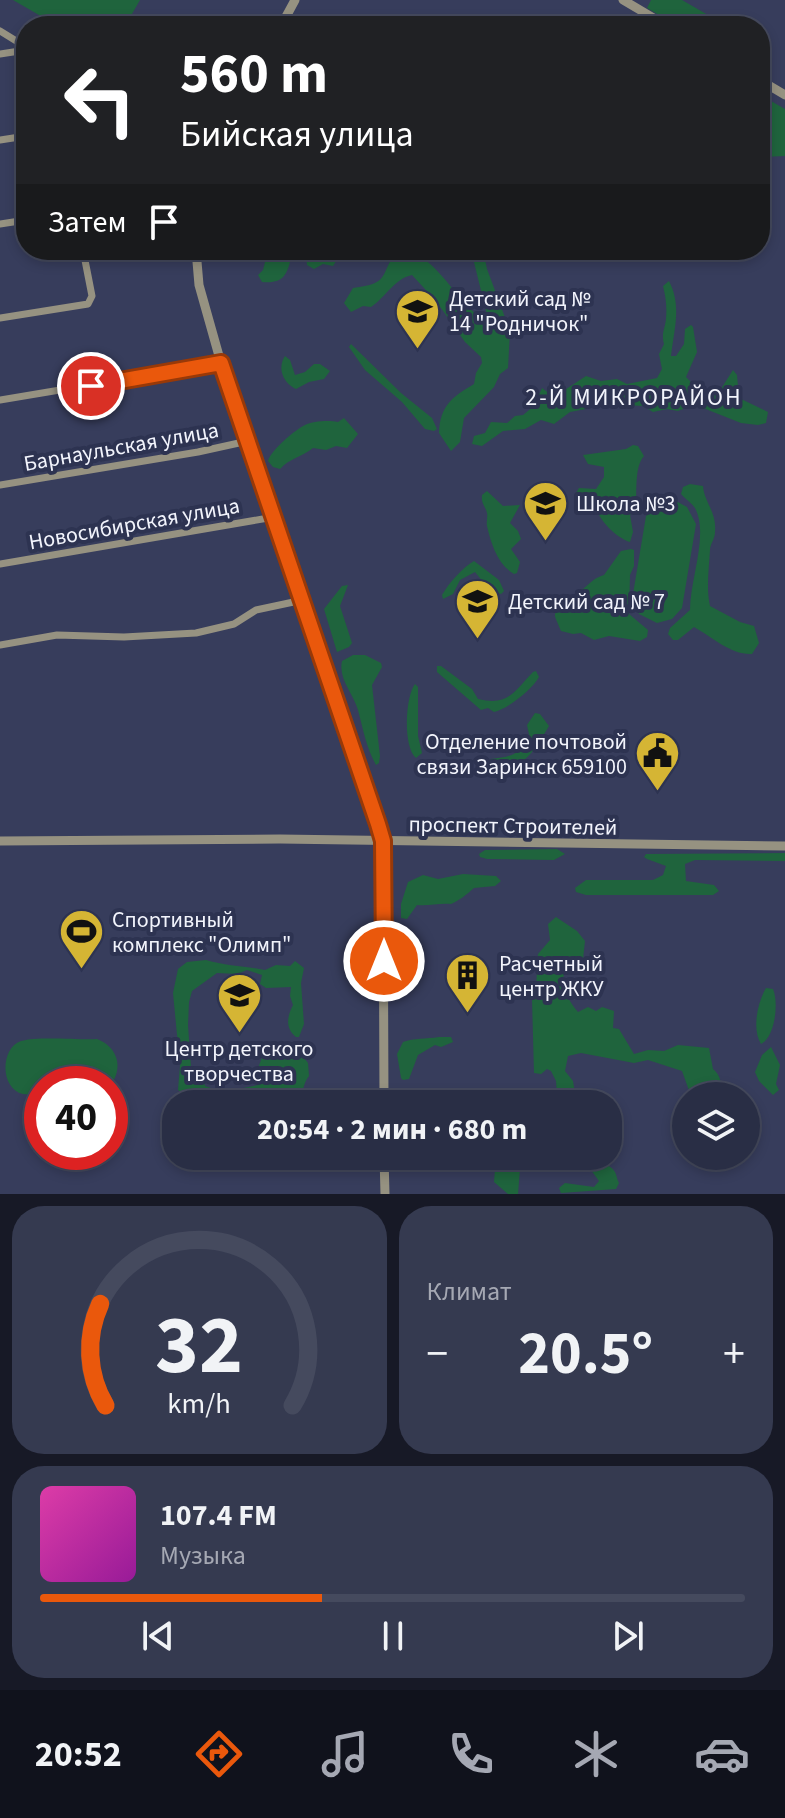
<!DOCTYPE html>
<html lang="ru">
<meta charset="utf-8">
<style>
body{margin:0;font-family:"Source Sans 3",sans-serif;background:#353a50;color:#f1f3f6;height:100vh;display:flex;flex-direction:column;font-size:30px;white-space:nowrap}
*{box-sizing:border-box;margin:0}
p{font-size:26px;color:#a5a8b3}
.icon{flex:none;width:44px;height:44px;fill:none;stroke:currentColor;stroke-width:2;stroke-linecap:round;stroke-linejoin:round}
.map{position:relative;height:1194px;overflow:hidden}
.side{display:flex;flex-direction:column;gap:12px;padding:12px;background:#171926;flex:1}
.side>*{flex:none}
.top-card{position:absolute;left:16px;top:16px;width:754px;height:244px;border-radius:32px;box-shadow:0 4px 12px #0003,0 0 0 2px #454a5e;background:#202124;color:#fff;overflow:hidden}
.fabs{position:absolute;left:672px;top:1082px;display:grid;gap:16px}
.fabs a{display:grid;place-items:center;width:88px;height:88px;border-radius:50%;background:#292e45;box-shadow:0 4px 12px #0003,0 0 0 2px #454a5e;font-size:40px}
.speed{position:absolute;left:24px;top:1066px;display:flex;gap:16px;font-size:40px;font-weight:700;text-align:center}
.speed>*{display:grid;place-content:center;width:104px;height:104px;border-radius:50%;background:#292e45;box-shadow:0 4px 12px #0003,0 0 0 2px #454a5e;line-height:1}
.speed .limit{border:12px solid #d22;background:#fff;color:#111}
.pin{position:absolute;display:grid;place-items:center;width:68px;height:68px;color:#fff;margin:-34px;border:4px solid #fff;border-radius:50%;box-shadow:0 2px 8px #0007}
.me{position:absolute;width:88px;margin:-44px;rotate:0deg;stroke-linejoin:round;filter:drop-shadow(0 0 6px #0008)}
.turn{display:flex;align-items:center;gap:28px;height:168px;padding:0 32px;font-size:36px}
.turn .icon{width:104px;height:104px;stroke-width:2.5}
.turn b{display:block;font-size:56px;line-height:68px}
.then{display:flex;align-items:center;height:76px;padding:0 32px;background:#0003;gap:16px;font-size:30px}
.big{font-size:60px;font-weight:700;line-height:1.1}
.side .card{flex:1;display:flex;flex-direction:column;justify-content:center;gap:12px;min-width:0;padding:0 28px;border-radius:32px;background:#353a50}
.side .dial{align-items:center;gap:0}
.dial svg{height:208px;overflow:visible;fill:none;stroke:#454a5e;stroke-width:7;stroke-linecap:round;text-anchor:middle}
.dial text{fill:#f1f3f6;stroke:none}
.song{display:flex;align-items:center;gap:24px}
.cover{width:96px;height:96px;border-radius:12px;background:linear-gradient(135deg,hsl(320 70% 55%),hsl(300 70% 35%))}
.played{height:8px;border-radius:4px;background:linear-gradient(90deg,#ea580c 40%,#454a5e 40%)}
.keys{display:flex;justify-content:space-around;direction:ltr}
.heat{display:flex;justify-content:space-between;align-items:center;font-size:44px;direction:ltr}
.side .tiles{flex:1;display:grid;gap:12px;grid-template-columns:1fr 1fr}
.card:last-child{grid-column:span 2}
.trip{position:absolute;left:162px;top:1090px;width:460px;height:80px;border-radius:32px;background:#292e45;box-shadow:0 4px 12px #0003,0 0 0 2px #454a5e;font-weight:700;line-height:80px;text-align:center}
.menu{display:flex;height:128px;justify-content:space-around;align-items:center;background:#10121c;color:#a5a8b3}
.menu .icon{width:56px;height:56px}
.menu .on{color:#ea580c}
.menu b{font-size:36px;color:#f1f3f6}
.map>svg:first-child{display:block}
.green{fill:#1f643d}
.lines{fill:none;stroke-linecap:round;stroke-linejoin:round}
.minor{stroke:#969281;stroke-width:7}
.tertiary{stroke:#969281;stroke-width:9}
.route-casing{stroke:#983908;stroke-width:20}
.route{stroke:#ea580c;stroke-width:14}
.labels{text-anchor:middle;stroke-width:8;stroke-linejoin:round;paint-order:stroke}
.poi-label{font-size:22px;fill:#f2f4fc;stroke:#2d3351;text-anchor:start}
.street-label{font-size:22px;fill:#f2f4fc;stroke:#2d3351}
.neighbourhood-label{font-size:24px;letter-spacing:2px;fill:#f2f4fc;stroke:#2d3351}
</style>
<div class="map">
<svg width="785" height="1194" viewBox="0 0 785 1194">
<rect width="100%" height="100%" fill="#373d5c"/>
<g class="green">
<polygon points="13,0 140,0 125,26 58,26"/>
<polygon points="651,0 682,0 727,26 678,26 647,8"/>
<polygon points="760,95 785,109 785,156 760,157"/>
<path d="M 273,250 L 339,250 L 340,255 L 333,266 L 323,264 L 314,269 L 307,265 L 306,254 L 300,251 L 291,258 C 287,275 283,284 262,282 L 258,275 L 263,270 L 267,254 Z"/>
<path d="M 398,250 C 435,250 454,301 482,318 L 487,315 L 471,250 L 483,250 L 487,269 L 510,331 L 508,368 L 500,374 L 494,387 L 464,418 L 460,442 L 451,451 L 439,433 C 440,406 452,397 474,384 L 476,373 L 482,363 L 481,357 L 465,342 L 436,301 L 412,275 C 394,279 386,297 371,307 L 363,306 L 351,312 L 344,303 L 353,288 C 393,283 378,274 398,250 Z"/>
<path d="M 669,281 C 682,306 674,329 671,356 L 676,356 L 684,344 L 685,329 L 691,325 L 693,327 L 697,352 L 686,377 L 702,393 L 719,392 L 733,370 L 737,375 L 739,398 L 768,412 L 766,423 L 758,425 L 741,423 L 703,408 L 691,406 L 678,411 L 667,409 L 653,412 L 643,406 L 627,405 L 620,397 C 601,395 596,391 586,409 L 570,412 L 554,424 L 541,420 L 525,429 L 503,431 L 482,446 L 472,444 L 474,436 L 485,433 L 491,422 L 507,423 L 515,416 L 523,415 L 534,406 L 542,388 L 554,397 L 586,376 L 601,381 L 617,379 L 627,384 L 657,378 L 662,369 L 659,354 L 664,344 C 661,333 665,329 666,319 C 667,307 666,298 663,286 Z"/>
<polygon points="351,344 401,393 432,418 437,429 434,431 425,429 402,402 365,370 349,347"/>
<path d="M 285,356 L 290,360 L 295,375 L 305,372 L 314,364 L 320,364 L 330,371 L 324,379 L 309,382 L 296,389 C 283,383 277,368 285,356 Z"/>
<path d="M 344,418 L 358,434 L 347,448 L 336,446 L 326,450 L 313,448 C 302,457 290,458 280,469 L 273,467 L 268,461 C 270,451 296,429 305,425 C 313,421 329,420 338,422 Z"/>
<path d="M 633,445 L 638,446 L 644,456 C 634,467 637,494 636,511 L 630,515 L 633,532 L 630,542 C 617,538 599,521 596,507 L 581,501 L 576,493 L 579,488 L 596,489 L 604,477 L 604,467 L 588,464 L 583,455 L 626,449 Z"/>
<path d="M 690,484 L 703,486 C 704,502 717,512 715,532 C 715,539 710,544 710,550 C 709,569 706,588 710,606 L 740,622 L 754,626 L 759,643 L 752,654 C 731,655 712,637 694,627 L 678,640 L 673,640 L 668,634 L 670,628 L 690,610 C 690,579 709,534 695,508 C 692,503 685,499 681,494 L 683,487 Z"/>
<path d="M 487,491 L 503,506 L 520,505 L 510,523 L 518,531 L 521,539 L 511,549 L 520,562 L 517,573 L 514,574 C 497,564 491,543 487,526 C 486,522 488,517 487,513 C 485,505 481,504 482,495 Z"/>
<polygon points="674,500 687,507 696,524 682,608 672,619 657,623 639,614 632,600 646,516 660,502"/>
<path d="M 631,549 L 634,550 L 634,566 L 630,575 L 629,614 L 648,630 L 647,637 L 640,641 L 609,636 L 594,640 L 581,633 L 573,634 L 561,631 C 553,610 552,619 564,600 C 580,598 588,579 604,575 L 621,551 Z"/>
<path d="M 474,561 L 499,580 L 504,591 L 501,594 L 488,588 L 475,572 L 460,580 L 453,594 L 443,599 L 442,595 C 449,583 462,568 474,561 Z"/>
<polygon points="348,585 340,606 352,643 349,647 337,652 324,609 342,586"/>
<path d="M 353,655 L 365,655 L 381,663 L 382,667 L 372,685 L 380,756 L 379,763 L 376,765 C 366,747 363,729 358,710 C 353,693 338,679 342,661 Z"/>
<path d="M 437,666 L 441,666 L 472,689 L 478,699 C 508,706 513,693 533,672 L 536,671 L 539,677 C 532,690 507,709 494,712 L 488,708 L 481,710 L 437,672 Z"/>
<path d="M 415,684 L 418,687 L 418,736 L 422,753 L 416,758 C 403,747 405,697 415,684 Z"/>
<path d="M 535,713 L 540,714 L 549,726 C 538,744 526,768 503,768 C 494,768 493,772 487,764 L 491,759 C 510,757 518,755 530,739 L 527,725 Z"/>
<polygon points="557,849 565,854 554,860 487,859 480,857 479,854 485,850"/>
<polygon points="785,853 785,861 695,860 685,864 686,881 714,885 719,891 713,895 586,895 576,892 575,888 586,880 653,880 663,875 666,866 647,859 644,857 646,854"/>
<path d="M 463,874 L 496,876 L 501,881 L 495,886 L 474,888 C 466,895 460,900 451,904 C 439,903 429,906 417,905 L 407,919 L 401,918 L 401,904 L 408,882 L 423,875 L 438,879 Z"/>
<path d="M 556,917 L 577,931 L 585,941 L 583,959 L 578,964 L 567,966 C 558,981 567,999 578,1012 L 588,1007 L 596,1011 L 602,1007 L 614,1011 L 613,1028 L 619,1029 L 634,1054 L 648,1050 L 664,1051 L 678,1045 L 709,1048 L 713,1069 C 721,1075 722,1086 722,1096 L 691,1096 L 682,1071 L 648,1060 L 634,1063 L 581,1053 L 568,1056 L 565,1071 L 573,1081 L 575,1093 L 571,1100 L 562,1099 L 557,1094 L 556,1081 L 551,1071 L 547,1069 L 541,1074 L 534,1073 L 532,999 L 536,988 L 538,954 L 550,940 L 548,924 Z"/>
<path d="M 206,960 C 226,966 246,966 265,970 L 276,965 L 290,966 L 295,961 L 304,968 L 301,983 L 304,1024 L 299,1037 L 296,1037 C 285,1028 287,1017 293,1005 L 290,996 L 291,987 L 266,988 L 260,984 L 262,975 L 247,970 L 237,974 L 217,973 L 192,991 L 189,1002 L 188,1025 L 191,1067 L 203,1075 L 205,1086 L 223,1092 L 258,1085 L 262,1078 L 258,1068 L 264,1052 L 279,1044 L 290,1054 L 301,1054 L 308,1063 L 309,1076 C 302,1084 304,1095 297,1103 L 199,1104 L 178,1090 L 180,1066 L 173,993 L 178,969 L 187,962 Z"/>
<path d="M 766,988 L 773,989 C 779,1003 775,1037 761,1044 C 752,1030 757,1003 766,988 Z"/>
<path d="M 439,1037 L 451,1037 L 453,1042 L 441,1047 L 435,1045 L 418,1055 L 409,1079 L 403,1080 L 401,1078 L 397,1054 L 403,1042 C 414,1038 426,1039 439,1037 Z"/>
<path d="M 97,1039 C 118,1047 124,1068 110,1086 L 42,1084 L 42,1094 C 36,1094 29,1095 23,1094 C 0,1089 0,1048 21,1041 C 38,1036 78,1040 97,1039 Z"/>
<polygon points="771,1047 780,1065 776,1084 779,1090 773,1095 759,1081 755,1072 762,1055"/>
<polygon points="496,1156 521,1156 518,1194 508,1194 494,1182"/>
<path d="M 570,1156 L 590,1156 C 597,1164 610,1163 615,1172 C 617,1176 617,1180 619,1183 L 616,1189 L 561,1193 L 559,1188 L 565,1183 L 594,1187 L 599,1181 L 586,1163 Z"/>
</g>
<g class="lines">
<g class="minor">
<polyline points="0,31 26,47"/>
<polyline points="0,54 26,50"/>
<polyline points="0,140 26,136"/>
<polyline points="0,224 26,220"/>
<polyline points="0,318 88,304 92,296 83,250"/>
<polyline points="0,400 221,363"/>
<polyline points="0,485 198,452 248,441"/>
<polyline points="0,564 274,517"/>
<polyline points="0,645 57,635 124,637 196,633 234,624 256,610 303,600"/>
</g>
<g class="tertiary">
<polyline points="623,0 667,26"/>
<polyline points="281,26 295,0"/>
<polyline points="760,80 785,95"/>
<polyline points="196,250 199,285 221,363 383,841 384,1104"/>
<polyline points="0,841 280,839 785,846"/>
<polyline points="384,1156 385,1194"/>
</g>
</g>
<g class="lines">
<defs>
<polyline id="route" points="91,386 221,363 378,824 383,841 384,961"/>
</defs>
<use href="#route" class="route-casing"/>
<use href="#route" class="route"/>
</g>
<defs>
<symbol id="school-pin" viewBox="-11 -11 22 30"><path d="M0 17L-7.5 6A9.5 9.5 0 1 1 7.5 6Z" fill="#d5b534" stroke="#2d3351"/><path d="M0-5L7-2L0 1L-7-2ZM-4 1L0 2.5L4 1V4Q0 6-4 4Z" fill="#111"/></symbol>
<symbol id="civic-pin" viewBox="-11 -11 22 30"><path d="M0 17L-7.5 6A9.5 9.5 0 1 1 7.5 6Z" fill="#d5b534" stroke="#2d3351"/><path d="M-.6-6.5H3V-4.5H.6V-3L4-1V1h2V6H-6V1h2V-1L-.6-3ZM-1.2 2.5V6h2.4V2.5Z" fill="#111"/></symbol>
<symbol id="stadium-pin" viewBox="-11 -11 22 30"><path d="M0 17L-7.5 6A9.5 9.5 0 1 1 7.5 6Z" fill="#d5b534" stroke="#2d3351"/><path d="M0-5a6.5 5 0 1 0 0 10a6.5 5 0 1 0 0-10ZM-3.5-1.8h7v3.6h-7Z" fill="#111"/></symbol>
<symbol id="building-pin" viewBox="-11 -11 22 30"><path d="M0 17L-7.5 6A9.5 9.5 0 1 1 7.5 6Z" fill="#d5b534" stroke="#2d3351"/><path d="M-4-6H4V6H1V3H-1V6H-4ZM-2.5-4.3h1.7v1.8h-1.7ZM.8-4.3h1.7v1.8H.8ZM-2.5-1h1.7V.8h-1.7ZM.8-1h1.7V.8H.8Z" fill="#111"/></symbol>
</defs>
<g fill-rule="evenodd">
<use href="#school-pin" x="392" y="286" width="51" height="69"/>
<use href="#school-pin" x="520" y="478" width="51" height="69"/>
<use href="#school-pin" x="452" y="576" width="51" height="69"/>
<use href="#civic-pin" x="632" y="728" width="51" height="69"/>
<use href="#stadium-pin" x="56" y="906" width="51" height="69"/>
<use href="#building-pin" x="442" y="950" width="51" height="69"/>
<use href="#school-pin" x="214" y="970" width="51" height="69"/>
</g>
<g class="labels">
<g class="poi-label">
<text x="449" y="306">Детский сад №<tspan x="449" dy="25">14 "Родничок"</tspan></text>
<text x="576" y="511">Школа №3</text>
<text x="508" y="609">Детский сад № 7</text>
<text x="627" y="749" text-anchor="end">Отделение почтовой<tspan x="627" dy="25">связи Заринск 659100</tspan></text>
<text x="112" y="927">Спортивный<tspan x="112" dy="25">комплекс "Олимп"</tspan></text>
<text x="499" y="971">Расчетный<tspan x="499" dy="25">центр ЖКУ</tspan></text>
<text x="239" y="1056" text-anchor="middle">Центр детского<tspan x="239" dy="25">творчества</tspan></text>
</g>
<g class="street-label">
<text transform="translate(121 446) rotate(-10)" y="8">Барнаульская улица</text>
<text transform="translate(134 523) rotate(-10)" y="8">Новосибирская улица</text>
<text transform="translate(513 825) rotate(1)" y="8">проспект Строителей</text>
</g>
<g class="neighbourhood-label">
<text x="634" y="405">2-Й МИКРОРАЙОН</text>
</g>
</g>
</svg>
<div class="fabs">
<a><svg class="icon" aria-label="layers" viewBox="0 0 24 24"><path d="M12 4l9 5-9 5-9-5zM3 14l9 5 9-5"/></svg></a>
</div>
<div class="speed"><div class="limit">40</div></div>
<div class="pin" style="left:91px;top:386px;background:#d93025"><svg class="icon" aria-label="arrive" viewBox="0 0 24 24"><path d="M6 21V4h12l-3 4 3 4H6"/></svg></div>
<svg class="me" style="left:384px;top:961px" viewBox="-20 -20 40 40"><circle r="17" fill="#ea580c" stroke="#fff" stroke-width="3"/><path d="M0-11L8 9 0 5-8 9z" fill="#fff"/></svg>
<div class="trip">20:54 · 2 мин · 680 m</div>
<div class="top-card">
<div class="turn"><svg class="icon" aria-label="left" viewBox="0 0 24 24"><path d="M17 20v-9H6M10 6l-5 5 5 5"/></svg><div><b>560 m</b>Бийская улица</div></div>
<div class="then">Затем<svg class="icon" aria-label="arrive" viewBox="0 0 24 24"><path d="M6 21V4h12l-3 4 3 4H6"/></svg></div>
</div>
</div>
<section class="side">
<div class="tiles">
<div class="card dial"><svg viewBox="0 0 100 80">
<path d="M14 69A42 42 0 1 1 86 69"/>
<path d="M14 69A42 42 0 0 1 12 30" stroke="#ea580c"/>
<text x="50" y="56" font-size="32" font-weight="700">32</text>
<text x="50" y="72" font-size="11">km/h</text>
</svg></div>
<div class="card"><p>Климат</p>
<div class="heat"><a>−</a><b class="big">20.5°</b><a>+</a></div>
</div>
<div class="card">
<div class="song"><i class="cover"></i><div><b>107.4 FM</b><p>Музыка</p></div></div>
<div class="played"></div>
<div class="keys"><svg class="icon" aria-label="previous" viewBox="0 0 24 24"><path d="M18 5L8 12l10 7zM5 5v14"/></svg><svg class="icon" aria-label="pause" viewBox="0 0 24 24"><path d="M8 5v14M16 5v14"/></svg><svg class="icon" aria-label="next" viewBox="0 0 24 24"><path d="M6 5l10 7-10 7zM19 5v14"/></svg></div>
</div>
</div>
</section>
<nav class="menu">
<b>20:52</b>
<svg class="icon on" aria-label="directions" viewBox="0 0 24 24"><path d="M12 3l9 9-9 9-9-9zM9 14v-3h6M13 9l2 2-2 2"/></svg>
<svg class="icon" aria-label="music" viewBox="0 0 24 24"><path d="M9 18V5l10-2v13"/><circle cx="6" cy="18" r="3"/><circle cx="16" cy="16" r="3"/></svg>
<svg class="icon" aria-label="phone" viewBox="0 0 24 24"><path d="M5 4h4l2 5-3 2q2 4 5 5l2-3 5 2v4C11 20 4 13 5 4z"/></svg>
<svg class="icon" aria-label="climate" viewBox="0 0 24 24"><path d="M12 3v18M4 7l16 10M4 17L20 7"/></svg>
<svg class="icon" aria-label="car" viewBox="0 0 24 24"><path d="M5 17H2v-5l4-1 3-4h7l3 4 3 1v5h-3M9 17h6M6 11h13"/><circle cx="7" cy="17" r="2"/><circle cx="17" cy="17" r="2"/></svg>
</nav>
